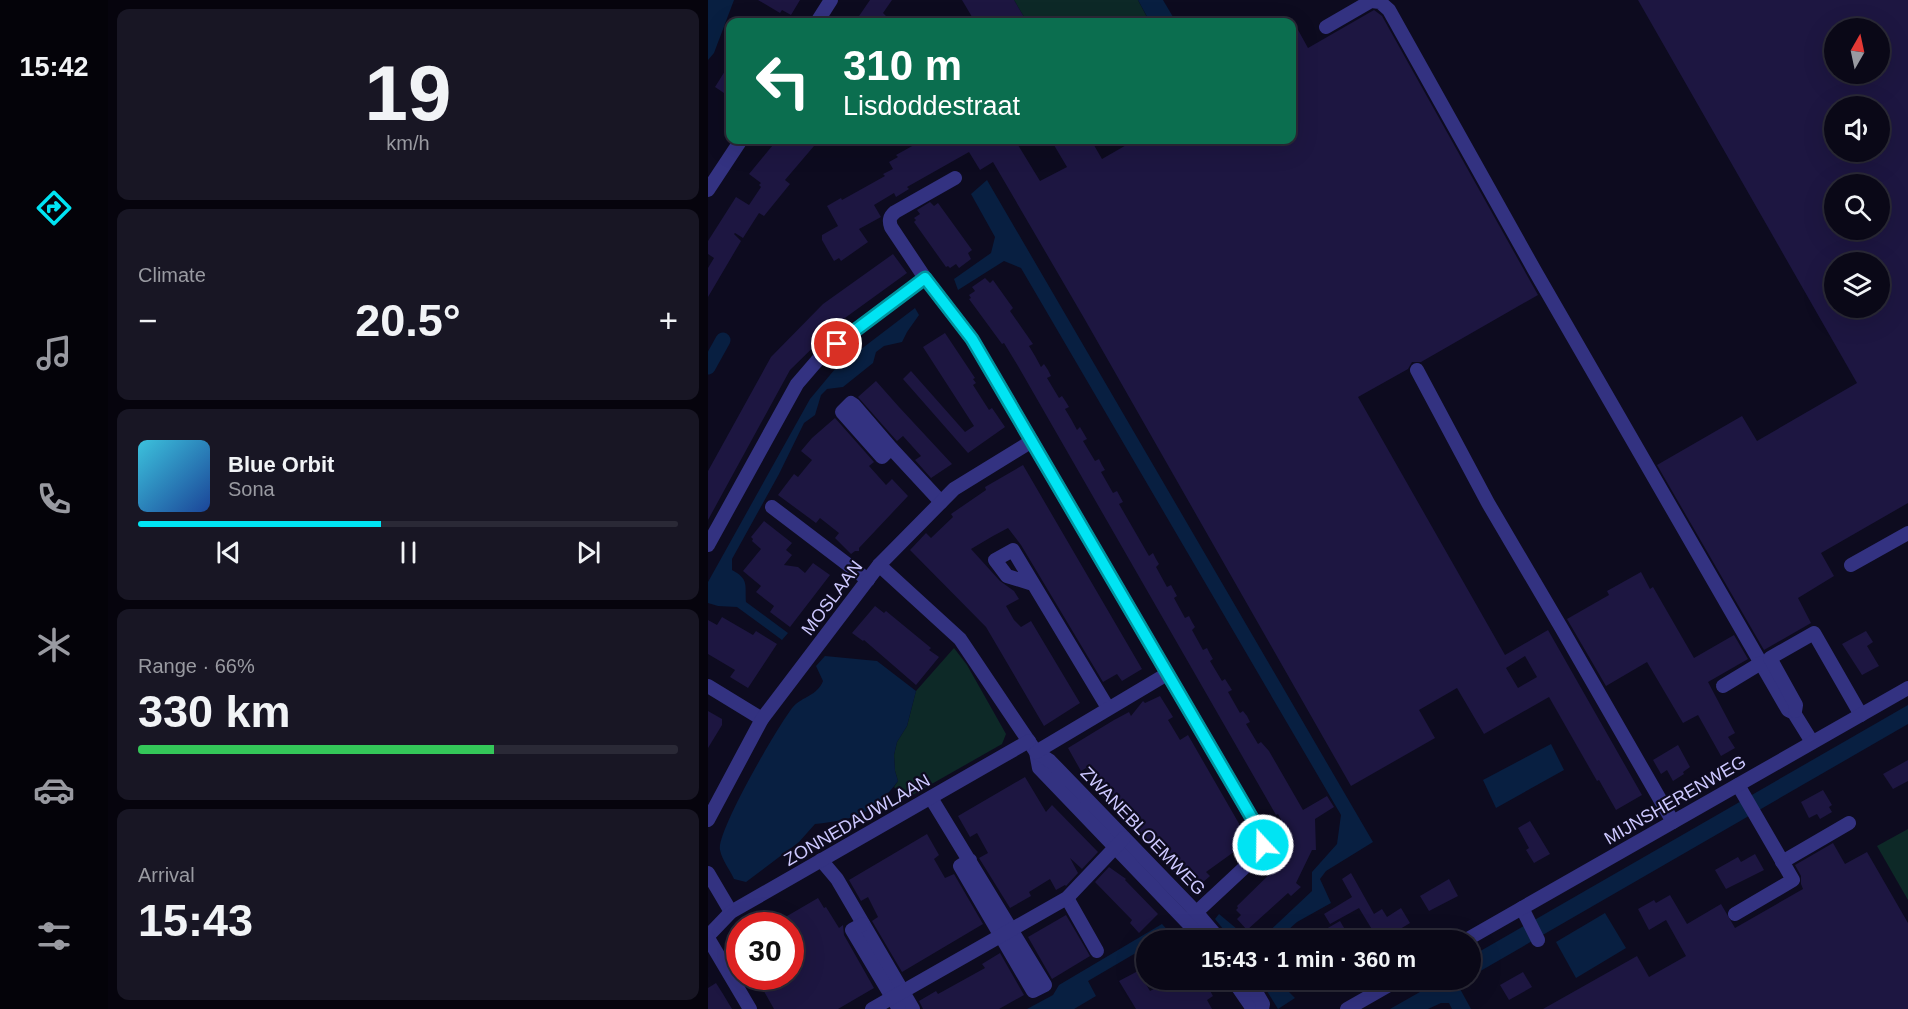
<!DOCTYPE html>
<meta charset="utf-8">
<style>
body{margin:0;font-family:Arial,sans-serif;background:#181624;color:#f1f3f6;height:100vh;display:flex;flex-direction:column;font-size:22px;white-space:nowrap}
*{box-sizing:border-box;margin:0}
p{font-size:20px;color:#999aa1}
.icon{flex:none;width:33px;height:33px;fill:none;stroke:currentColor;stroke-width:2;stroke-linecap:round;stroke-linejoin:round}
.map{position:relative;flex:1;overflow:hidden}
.drawer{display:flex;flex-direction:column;gap:9px;padding:9px;background:#06040d;width:600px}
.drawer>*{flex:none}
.guide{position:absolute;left:18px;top:18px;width:570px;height:126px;border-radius:12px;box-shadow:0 6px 24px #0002,0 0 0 2px #2a2936;background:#0b6e4f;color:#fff;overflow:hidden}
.needle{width:39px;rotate:9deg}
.controls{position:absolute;left:1116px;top:18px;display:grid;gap:12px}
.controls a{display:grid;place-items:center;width:66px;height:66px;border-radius:50%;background:#0a0817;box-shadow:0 6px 24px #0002,0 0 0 2px #2a2936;font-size:30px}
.speed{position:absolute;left:18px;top:912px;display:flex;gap:12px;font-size:30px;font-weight:700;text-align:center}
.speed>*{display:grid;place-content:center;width:78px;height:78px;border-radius:50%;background:#0a0817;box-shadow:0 6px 24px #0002,0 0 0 2px #2a2936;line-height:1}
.speed .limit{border:9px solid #d22;background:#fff;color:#111}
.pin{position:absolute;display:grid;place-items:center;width:51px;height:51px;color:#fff;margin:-26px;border:3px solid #fff;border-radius:50%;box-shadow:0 2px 6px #0007}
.me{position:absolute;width:66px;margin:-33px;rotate:339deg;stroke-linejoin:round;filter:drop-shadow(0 0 4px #0008)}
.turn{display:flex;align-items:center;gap:21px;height:126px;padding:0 18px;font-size:27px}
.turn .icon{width:78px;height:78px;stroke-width:2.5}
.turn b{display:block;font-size:42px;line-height:51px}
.big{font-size:45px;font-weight:800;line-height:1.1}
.drawer .card{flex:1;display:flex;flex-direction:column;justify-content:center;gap:9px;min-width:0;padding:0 21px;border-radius:12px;background:#181624}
.drawer .dial{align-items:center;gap:0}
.dial b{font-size:78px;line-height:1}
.song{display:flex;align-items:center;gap:18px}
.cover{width:72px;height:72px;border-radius:9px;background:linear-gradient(135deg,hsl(190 70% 55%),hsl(220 70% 35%))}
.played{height:6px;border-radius:3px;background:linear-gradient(90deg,#00e4f3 45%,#2a2936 45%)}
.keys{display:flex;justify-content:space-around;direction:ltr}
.heat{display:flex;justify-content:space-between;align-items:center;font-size:33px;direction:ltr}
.charge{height:9px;border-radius:4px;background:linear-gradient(90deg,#34c759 66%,#2a2936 0)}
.trip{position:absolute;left:428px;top:930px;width:345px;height:60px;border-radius:30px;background:#0a0817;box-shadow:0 6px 24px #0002,0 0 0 2px #2a2936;font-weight:800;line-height:60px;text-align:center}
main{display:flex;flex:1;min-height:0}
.tab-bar{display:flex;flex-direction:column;width:108px;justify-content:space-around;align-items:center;background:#040309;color:#999aa1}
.tab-bar .icon{width:42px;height:42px}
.tab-bar .current{color:#00e4f3}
.tab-bar b{font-size:27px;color:#f1f3f6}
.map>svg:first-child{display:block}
.green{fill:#0d2927}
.water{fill:#081f41}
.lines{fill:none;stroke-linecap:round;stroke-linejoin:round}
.canal{stroke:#081f41;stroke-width:15}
.building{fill:#1d1641;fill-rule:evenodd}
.minor{stroke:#333281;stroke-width:14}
.route-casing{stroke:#00949e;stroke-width:15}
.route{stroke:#00e4f3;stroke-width:10}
.labels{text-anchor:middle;stroke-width:4.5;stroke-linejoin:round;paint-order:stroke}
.street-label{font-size:18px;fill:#cdc8ff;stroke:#0d0b1f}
</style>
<main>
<nav class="tab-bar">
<b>15:42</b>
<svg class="icon current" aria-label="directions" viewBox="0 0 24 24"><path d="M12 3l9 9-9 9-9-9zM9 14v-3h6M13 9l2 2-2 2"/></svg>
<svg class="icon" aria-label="music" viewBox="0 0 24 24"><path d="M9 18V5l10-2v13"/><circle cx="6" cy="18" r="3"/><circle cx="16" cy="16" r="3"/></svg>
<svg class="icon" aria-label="phone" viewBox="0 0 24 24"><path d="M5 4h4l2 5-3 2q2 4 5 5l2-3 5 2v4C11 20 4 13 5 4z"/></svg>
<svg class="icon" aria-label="climate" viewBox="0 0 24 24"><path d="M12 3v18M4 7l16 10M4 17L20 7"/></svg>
<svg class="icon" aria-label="car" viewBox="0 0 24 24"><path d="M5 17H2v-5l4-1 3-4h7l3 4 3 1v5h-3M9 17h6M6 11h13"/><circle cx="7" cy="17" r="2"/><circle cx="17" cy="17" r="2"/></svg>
<svg class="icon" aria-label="filters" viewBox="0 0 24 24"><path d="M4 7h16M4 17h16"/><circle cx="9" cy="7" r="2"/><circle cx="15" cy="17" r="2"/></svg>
</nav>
<section class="drawer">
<div class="card dial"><b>19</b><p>km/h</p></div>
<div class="card"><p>Climate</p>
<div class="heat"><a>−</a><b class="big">20.5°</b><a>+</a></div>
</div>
<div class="card">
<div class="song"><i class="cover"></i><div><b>Blue Orbit</b><p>Sona</p></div></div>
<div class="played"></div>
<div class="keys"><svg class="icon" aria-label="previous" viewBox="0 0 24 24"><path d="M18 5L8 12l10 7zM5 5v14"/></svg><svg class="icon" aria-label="pause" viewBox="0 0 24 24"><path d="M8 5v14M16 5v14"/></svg><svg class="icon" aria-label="next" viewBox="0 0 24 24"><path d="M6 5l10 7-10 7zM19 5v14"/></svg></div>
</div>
<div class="card"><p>Range · 66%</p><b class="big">330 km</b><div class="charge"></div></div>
<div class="card"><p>Arrival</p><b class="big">15:43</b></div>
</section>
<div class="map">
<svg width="1200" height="1009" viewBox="0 0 1200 1009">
<rect width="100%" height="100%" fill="#0d0b1f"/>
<g class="green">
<polygon points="306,0 430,0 440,19 435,22 319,22"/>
<polygon points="246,648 259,665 298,734 294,744 199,798 186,787 190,781 187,771 186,755 189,742 199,726 208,691"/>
<polygon points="1200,829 1200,900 1169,846"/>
</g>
<g class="water">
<polygon points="0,0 26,0 6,53 0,60"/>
<polygon points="430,0 455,0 468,22 442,22"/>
<polygon points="279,180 665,842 618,871 612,879 623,903 589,922 569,940 552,940 604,891 604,872 629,844 633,815 313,268 296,261 250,290 246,279 283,253 287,237 263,194"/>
<path d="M 207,308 L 211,315 L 199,332 L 194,342 L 176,346 L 168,352 L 165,363 L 135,387 L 119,389 L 113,395 L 107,415 L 96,423 L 71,474 L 24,559 L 24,570 C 41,579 37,585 38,602 L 80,633 L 74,640 L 29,607 L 10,606 L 0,603 L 0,582 L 102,399 L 127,369 Z"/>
<path d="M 117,656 L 169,661 L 208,691 L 199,726 L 189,742 L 186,755 L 187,771 L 190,781 C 165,814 147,820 107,824 L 91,842 L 38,882 L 26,879 C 22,870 14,860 12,850 C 8,832 71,724 85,707 C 95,696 109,696 115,681 L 108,666 Z"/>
<polygon points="1200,705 1200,724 762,977 762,957"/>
<polygon points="843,744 856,770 788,808 775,780"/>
<polygon points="897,913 918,948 868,978 848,942"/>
<polygon points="511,914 542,940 524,940 507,919"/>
<polygon points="454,924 462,933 450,940 438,940 438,947 380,981 388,996 366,1009 319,1009 345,995 351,985"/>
<polygon points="552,980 569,980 587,998 570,1009"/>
<polygon points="733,980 757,980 752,982 751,987 763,1009 744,1009 741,1003 733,1003 720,1009 682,1009"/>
</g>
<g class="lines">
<polyline class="canal" points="0,367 15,340"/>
</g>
<g class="building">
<polygon points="50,0 92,0 83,15 74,10 72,13"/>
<polygon points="162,0 184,0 175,13 184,22 147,22"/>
<polygon points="254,0 306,0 319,22 267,22"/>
<path d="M 930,0 L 1200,0 L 1200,503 L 1113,553 L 1126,576 L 1090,598 L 1103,623 L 1056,650 L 949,465 L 1034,416 L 1049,441 L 1149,383 ZM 1126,28 L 1172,28 L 1172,74 L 1126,74 ZM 1126,106 L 1172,106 L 1172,152 L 1126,152 ZM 1126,184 L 1172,184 L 1172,230 L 1126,230 ZM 1126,262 L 1172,262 L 1172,308 L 1126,308 Z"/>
<path d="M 666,10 L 674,16 L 830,295 L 713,362 L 704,362 L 700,369 L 650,397 L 797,655 L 840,630 L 934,795 L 908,810 L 891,780 L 889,781 L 841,697 L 776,734 L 749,688 L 711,710 L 727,738 L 643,786 L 376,318 L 285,162 L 272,170 L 261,152 L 199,187 L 201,189 L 188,197 L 186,193 L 166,205 L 173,217 L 151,229 L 160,242 L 133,261 L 131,258 L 126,261 L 114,240 L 114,235 L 130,226 L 119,206 L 133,198 L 134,200 L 177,176 L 175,174 L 185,169 L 181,162 L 190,157 L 188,155 L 215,140 L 307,140 L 332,181 L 359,167 L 343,140 L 383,140 L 394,159 L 427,140 L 584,140 L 584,19 L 600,48 ZM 817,656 L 829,677 L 810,688 L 798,668 Z"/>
<polygon points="22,63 22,97 7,87"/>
<polygon points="69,140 98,140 106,146 77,180 82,184 56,216 51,213 35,238 27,233 26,234 33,241 0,297 0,268 6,258 0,254 0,241 28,197 41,205 53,187 51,185 53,183 41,174"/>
<polygon points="222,202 226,206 230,203 264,250 260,253 263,259 251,268 248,264 242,268 240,266 238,267 206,222 208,220 206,218 212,214 209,210"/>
<polygon points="185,254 199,273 130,323 82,370 0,520 0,471 63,357 115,304"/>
<polygon points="277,278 282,283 285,280 305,308 302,311 325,344 321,346 327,356 333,367 336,364 340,370 343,376 339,378 351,398 354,396 358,402 361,407 357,409 363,419 369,430 372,427 379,439 375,441 387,461 391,459 394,465 397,470 393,472 405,493 409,491 415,502 411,504 441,556 445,553 448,559 451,564 448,567 459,587 463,585 469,596 466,598 477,618 481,616 484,622 487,627 484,630 495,650 499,648 502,654 505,659 502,661 514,681 517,679 524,690 520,692 532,713 535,711 539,716 542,722 538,724 550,744 553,742 561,751 595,810 619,796 626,807 607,819 608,850 604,850 588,883 593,887 583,896 580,893 539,930 529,919 533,915 528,910 530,908 529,906 578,858 577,827 570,814 568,815 533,754 310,366 296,343 294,344 261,299 263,298 261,295 267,291 264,287"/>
<polygon points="237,333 267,378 265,379 268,383 265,385 281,410 284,408 297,427 260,453 195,379 203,371 257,432 266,426 215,347"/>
<polygon points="168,381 191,407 244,464 223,478 207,460 213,456 195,436 189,441 188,440 150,397"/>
<polygon points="127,418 166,462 161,466 178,485 184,479 200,496 151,548 151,551 147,551 143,554 127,538 131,533 112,518 108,523 70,495 86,474 90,477 104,460 93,451 104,438"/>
<polygon points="315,465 434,669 414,681 409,674 395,682 313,545 300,528 285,536 263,549 292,581 306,591 311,599 298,606 306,620 313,627 323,621 372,703 336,726 278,627 202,550 218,533 223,538 245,517 243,514 278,490 277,487"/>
<polygon points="56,521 84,543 78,550 84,555 76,565 90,567 97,573 105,563 122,575 82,627 62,612 66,606 48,592 53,586 35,571 53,549 44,541 45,539 43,537"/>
<polygon points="933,572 942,589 945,587 986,658 1026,635 1040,659 1000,682 1027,733 1020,737 1027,748 1013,756 990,715 975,723 939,662 898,686 859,619 901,595 899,591"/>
<polygon points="167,606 176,613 178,611 223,648 221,650 231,657 208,685 156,640 155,641 144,633"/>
<polygon points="14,617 45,635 48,631 69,644 40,688 22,677 27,670 0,654 0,620 9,625"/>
<polygon points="1158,631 1165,642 1159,646 1171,666 1154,675 1134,644"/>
<polygon points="452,696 465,717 460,720 472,740 480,735 541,841 498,872 502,876 485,891 456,862 433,837 434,836 425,828 426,827 408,813 409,812 393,795 394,794 378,768 373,771 360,748 406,720 421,712 423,716 435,701 437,703"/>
<polygon points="0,711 14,719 14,725 0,748"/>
<polygon points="970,745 982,767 975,772 976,774 965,781 959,770 953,774 945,760"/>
<polygon points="1200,760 1200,781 1185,789 1175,774"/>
<polygon points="317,777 338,812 344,805 390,852 374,869 362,858 370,873 358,886 357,885 348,890 342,879 321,892 323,896 302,908 271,858 280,853 269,833 262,837 250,816"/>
<polygon points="1115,790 1124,805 1121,807 1124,812 1112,819 1109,814 1101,818 1093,802"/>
<polygon points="822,821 842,854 826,863 818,850 821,848 810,828"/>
<polygon points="219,834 231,855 226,859 237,878 246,874 275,924 194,972 164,921 170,917 160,897 153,901 141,880"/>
<polygon points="1125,843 1137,864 1159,852 1200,923 1200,1009 835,1009 929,956 941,977 978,956 958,920 941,930 930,909 946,900 948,903 962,895 979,924 1013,904 1027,928 1095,889 1093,884 1093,876 1087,865"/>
<polygon points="1047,854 1056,870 1018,889 1007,870 1030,857 1033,862"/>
<polygon points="401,867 418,879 417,880 450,914 431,933 422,923 424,920 387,882"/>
<polygon points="643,873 666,914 674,909 679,917 693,908 702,923 679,937 676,932 668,936 651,908 622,924 616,914 644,897 634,879"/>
<polygon points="741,879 750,896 721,911 712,896"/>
<polygon points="110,898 116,908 118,907 131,928 135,925 136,935 166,988 130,1009 66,1009 53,986 61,981 59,976 82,976 82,926 62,926"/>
<polygon points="358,915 382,956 344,979 320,937"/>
<polygon points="632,921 643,940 599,940"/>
<polygon points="292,953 316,995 291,1009 215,1009 211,1001 228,991 230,994 277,968 274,964"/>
<polygon points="430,971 442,991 463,980 496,980 505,996 499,1000 504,1009 428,1009 411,981"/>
<polygon points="815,972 824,987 801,1000 792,985"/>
<polygon points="8,983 15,994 24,1009 0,1009 0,988"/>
</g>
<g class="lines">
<g class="minor">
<polyline points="109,22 123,0"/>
<polyline points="618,27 663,1 672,2 681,10 827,271 1080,710 1086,713 1104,742"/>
<path d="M 247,178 L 187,212 C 181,217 181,221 183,227 L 217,278 L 264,339 L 555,837 L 552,853 L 479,921"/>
<polyline points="0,190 33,140"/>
<polyline points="709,370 780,503 854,629 965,822"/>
<polyline points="183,448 174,457 134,412 143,403 146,405 183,448 233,502"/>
<polyline points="64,507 160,580"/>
<polyline points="0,545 89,384 114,355 217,278"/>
<polyline points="171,565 252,639 328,752 331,768 496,940"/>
<polyline points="1143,565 1200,533"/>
<polyline points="325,584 299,576 287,560 305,550 400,708"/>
<polyline points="0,686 54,719"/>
<polyline points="1015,686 1053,663"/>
<polyline points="1087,711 1088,705 1062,658 1106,633 1153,715"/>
<polyline points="328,752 342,761 489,913 512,940"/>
<polyline points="328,752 459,674"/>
<polyline points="223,798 337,985 325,991 252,866 262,860"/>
<polyline points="0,820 54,719 171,565 246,489 324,441"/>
<polyline points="113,860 129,879 205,1009"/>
<polyline points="1074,862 1141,823"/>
<polyline points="0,873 23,912"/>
<polyline points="359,898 389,951"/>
<polyline points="814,908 830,940"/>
<polyline points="1027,914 1085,880 1030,785"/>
<polyline points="155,924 144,930 191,1009"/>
<polyline points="0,936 23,912 321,741"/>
<polyline points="0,938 42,1009"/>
<polyline points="758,940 1200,688"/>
<polyline points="525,980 545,1009"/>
<polyline points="541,980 555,1004 554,1009"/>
<polyline points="164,1009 359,898 416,838"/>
<polyline points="639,1009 690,980"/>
</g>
</g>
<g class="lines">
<defs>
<polyline id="route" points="129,344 217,278 264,339 534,801 555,837 555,845"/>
</defs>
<use href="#route" class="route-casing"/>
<use href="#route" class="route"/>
</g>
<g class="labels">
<g class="street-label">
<text transform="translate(124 598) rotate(-53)" y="6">MOSLAAN</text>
<text transform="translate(967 800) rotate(-30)" y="6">MIJNSHERENWEG</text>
<text transform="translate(149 820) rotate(-30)" y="6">ZONNEDAUWLAAN</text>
<text transform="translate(435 831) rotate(46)" y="6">ZWANEBLOEMWEG</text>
</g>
</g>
</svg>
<div class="controls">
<a><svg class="needle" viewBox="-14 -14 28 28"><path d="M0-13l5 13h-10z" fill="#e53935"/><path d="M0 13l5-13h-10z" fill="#999aa1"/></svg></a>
<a><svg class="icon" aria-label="sound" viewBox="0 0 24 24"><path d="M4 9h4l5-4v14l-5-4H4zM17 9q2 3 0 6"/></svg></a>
<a><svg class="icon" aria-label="search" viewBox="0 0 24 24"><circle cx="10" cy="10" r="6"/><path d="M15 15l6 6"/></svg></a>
<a><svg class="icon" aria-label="layers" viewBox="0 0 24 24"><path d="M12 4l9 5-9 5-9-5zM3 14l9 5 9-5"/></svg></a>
</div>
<div class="speed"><div class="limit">30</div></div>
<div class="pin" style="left:129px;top:344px;background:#d93025"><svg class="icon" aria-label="arrive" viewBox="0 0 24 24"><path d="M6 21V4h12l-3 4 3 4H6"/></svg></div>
<svg class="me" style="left:555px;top:845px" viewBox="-20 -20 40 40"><circle r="17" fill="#00e4f3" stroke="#fff" stroke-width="3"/><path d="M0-11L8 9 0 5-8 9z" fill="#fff"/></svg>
<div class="trip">15:43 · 1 min · 360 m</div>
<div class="guide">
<div class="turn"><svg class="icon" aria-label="left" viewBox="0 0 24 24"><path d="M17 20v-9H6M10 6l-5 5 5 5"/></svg><div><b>310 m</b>Lisdoddestraat</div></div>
</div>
</div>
</main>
